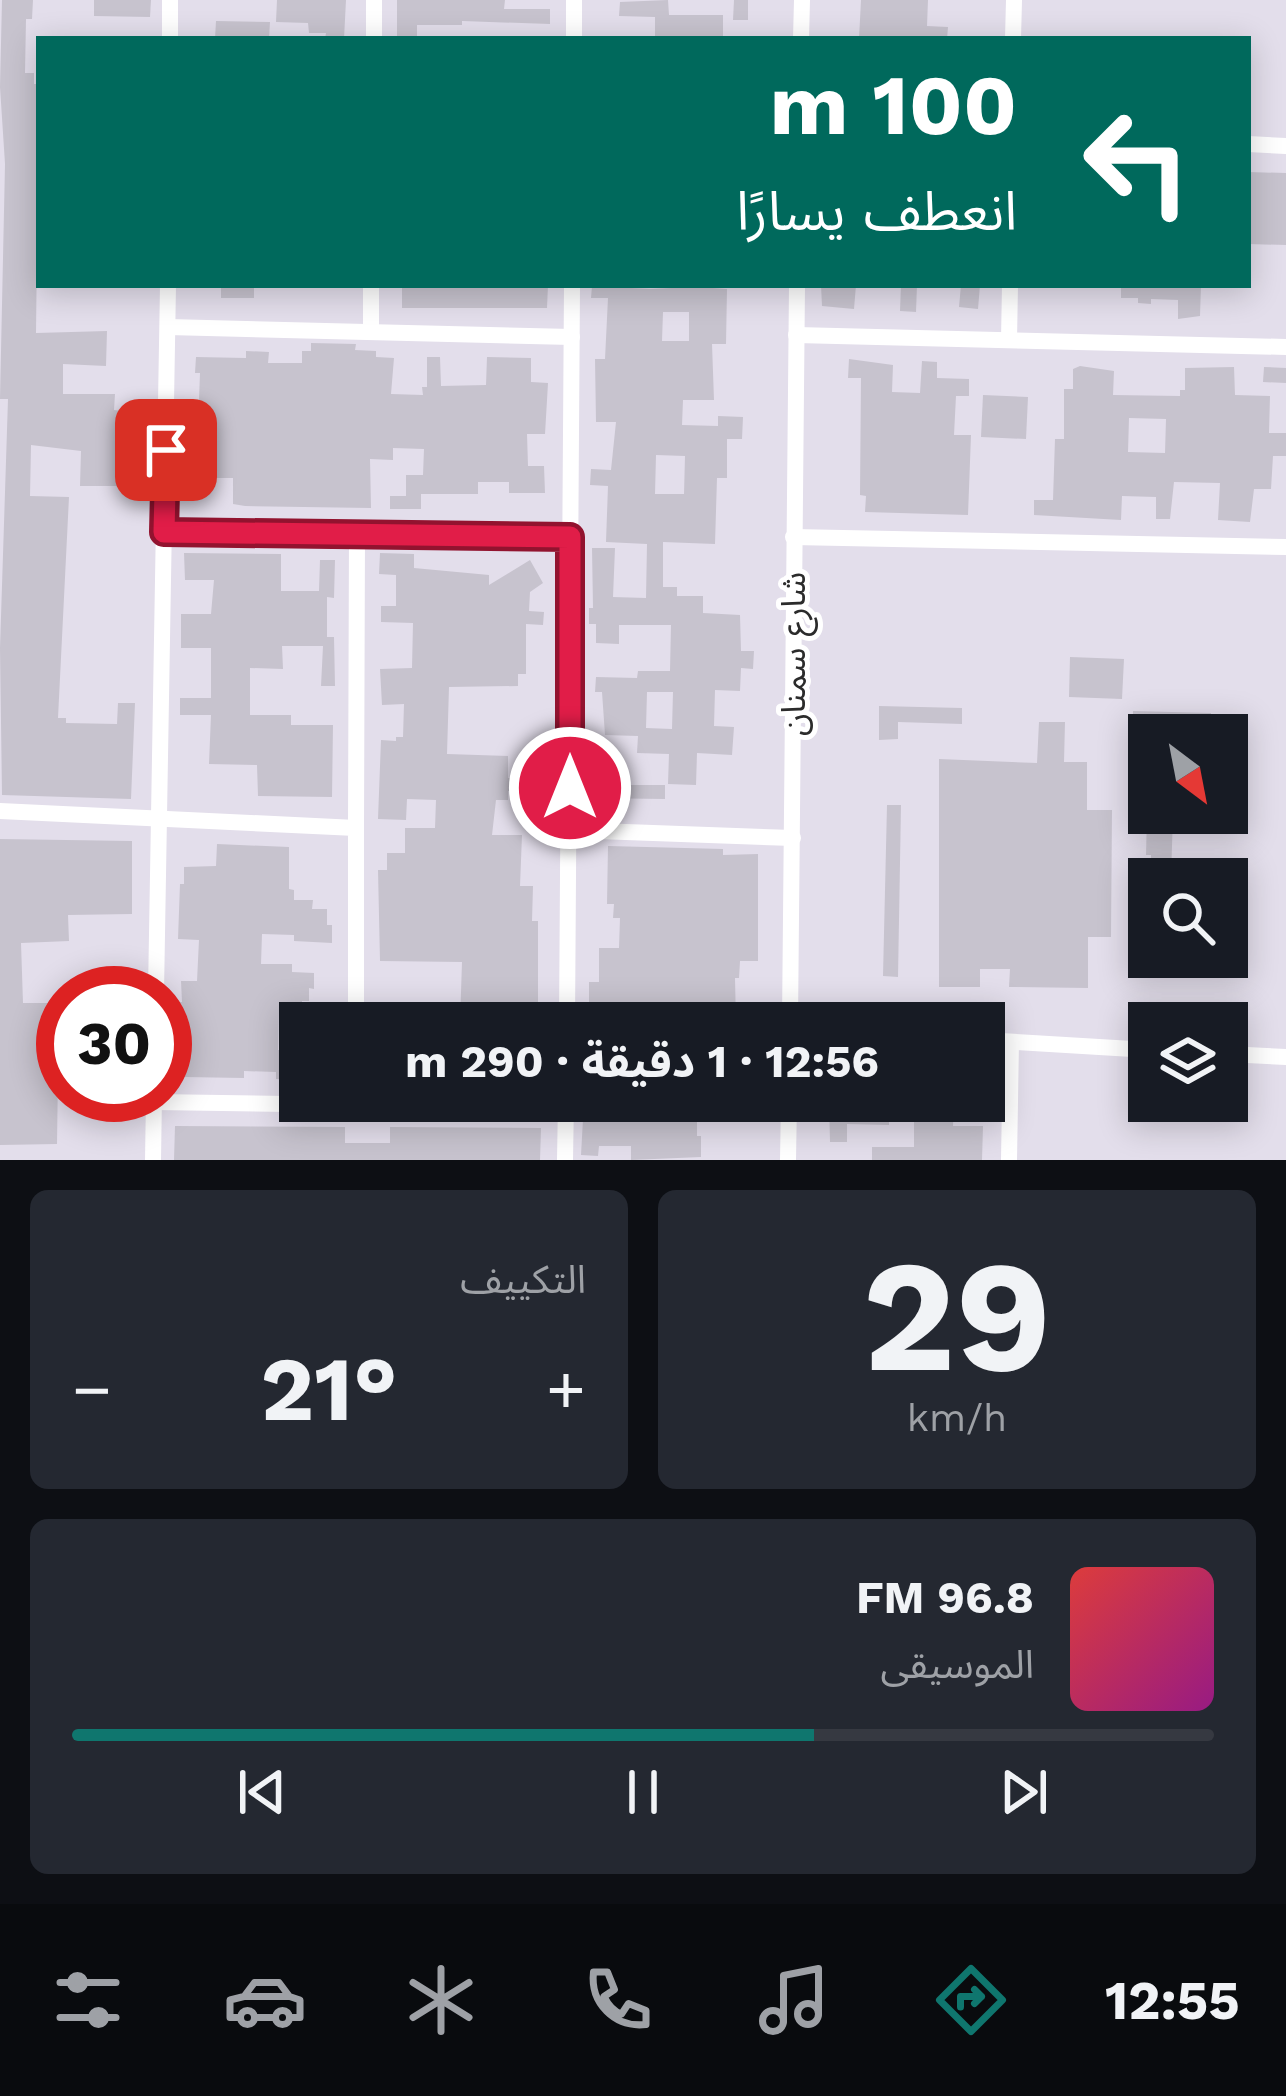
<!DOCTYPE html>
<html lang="ar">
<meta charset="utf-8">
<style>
body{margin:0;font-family:"Work Sans","Noto Sans Arabic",sans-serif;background:#242831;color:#f1f3f6;direction:rtl;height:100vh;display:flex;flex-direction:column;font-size:45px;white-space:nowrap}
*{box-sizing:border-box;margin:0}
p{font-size:39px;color:#9ea1a6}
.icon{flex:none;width:66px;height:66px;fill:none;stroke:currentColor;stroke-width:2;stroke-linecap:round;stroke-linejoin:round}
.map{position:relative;height:1160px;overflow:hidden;direction:ltr}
.panel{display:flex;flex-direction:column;gap:30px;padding:30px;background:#0d0f14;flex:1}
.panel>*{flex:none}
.hud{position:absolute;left:36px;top:36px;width:1215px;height:252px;border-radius:0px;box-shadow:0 6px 30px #0003;direction:rtl;background:#00695c;color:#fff;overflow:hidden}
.needle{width:78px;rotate:148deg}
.controls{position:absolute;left:1128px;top:714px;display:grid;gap:24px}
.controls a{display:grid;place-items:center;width:120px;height:120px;border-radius:0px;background:#171b24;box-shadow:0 6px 30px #0003;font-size:60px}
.speed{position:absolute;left:36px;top:966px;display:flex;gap:24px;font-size:60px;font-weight:700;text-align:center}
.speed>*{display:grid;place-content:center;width:156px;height:156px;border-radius:50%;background:#171b24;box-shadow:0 6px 30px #0003;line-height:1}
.speed .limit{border:18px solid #d22;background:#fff;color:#111}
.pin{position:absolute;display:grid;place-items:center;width:102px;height:102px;color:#fff;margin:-51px;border-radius:24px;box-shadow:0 6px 18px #0006}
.me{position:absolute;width:132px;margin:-66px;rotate:0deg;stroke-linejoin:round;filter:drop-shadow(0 0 9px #0008)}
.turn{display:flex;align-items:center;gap:42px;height:252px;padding:0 36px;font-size:54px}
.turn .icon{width:156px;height:156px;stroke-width:2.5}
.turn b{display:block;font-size:84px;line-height:102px}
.big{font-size:90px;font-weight:700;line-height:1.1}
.panel .card{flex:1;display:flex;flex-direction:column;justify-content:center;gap:18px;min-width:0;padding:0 42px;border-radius:18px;background:#242831}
.panel .dial{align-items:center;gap:0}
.dial b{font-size:156px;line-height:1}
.song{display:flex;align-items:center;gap:36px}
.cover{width:144px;height:144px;border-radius:18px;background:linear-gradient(135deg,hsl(0 70% 55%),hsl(310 70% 35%))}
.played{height:12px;border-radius:6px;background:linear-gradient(90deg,#0f766e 65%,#363941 65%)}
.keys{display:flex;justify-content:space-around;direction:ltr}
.heat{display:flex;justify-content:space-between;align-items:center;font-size:66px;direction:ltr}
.panel .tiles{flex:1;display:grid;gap:30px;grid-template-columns:1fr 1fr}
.card:last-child{grid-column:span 2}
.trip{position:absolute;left:279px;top:1002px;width:726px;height:120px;border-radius:0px;background:#171b24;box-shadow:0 6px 30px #0003;font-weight:700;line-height:120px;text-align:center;direction:rtl}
.tab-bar{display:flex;height:192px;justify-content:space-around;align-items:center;background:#090b0e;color:#9ea1a6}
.tab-bar .icon{width:84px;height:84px}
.tab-bar .active{color:#0f766e}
.tab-bar b{font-size:54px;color:#f1f3f6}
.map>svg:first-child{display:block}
.building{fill:#c7c3ce;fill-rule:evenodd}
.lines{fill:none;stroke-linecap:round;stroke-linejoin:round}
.minor{stroke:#fff;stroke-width:16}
.route-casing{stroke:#92132f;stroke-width:30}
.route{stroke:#e11d48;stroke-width:21}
.labels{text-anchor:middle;stroke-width:10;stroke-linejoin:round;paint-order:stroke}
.street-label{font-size:33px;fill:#2b2b2b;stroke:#fff}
</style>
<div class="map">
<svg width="1286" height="1160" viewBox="0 0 1286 1160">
<rect width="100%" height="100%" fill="#e3deeb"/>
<g class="building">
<polygon points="2,0 33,0 32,19 26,19 25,73 34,73 34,84 39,84 36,333 107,331 106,366 63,364 63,394 115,394 114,410 137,413 137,423 143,423 143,477 139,477 139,486 80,486 81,451 31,445 30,496 69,497 58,718 66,718 66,723 117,724 118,703 135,703 131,799 2,795 0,648 8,399 0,399 5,164 0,87"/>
<polygon points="94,0 151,0 150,17 94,16"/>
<polygon points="277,0 346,0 344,39 325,39 326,33 309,33 308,23 276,22"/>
<polygon points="397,0 505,0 504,9 550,9 550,24 462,21 462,25 417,25 417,38 397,38"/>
<polygon points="668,0 669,15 723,15 723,39 655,39 655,17 619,16 620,2"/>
<polygon points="734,0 748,0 748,20 733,20"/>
<polygon points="861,0 928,0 927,26 948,27 947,39 859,39"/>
<polygon points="216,21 270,22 269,39 215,39"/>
<polygon points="1248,172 1286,173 1286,245 1248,244"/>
<rect x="221" y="285" width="33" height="13"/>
<polygon points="402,285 548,285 547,308 402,308"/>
<path d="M 671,285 L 727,289 L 726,344 L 712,344 L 714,400 L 683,400 L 682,425 L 718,426 L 718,416 L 743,417 L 742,439 L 727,439 L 727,478 L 717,478 L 715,544 L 663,542 L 663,587 L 677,587 L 677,596 L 703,596 L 703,613 L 740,615 L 741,651 L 754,651 L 753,669 L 741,668 L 740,691 L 715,690 L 714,726 L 734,727 L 732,755 L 697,753 L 696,785 L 668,784 L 669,754 L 637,753 L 638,736 L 605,735 L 602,692 L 595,692 L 596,677 L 637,678 L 638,671 L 670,671 L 671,625 L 619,625 L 619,644 L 596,643 L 596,624 L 589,624 L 589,608 L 593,608 L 592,548 L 615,548 L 613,597 L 646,598 L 647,544 L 606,542 L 608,486 L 590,485 L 591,469 L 611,470 L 616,422 L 596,422 L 595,359 L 605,359 L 608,298 L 591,298 L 592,286 L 651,289 L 671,288 ZM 663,312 L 689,312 L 689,341 L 662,341 ZM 656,455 L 685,456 L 684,494 L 655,494 ZM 647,692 L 673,692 L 672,729 L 646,728 Z"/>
<polygon points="821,285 856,285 854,309 822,306"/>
<polygon points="901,285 917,285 916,312 900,311"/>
<polygon points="961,285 980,285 978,309 959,307"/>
<polygon points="1121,285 1201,285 1200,316 1178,319 1178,300 1151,299 1151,304 1138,303 1138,298 1121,298"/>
<polygon points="311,343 356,344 355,350 376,351 376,357 394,358 391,394 423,395 422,387 427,387 427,357 440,357 441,386 486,385 487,357 531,358 531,382 548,383 545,434 527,434 528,466 544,466 545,493 509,493 509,482 478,482 478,494 421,494 421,509 390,509 390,496 406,496 406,475 423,475 424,449 393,448 393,460 370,459 371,508 245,506 233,504 233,478 186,478 186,462 178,462 178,448 191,448 191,428 198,428 200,373 195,373 196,357 246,358 246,351 269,352 268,363 302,363 302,351 311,351"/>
<polygon points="849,359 893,365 892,392 920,393 922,361 937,362 937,378 969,379 969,396 956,396 954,435 971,435 968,515 865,512 866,496 860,495 861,378 848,378"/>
<path d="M 1080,366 L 1114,371 L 1113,395 L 1180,396 L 1180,390 L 1185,390 L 1185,368 L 1234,367 L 1235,395 L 1270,396 L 1269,433 L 1286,433 L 1286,456 L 1273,456 L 1271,489 L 1254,489 L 1250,522 L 1218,520 L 1220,483 L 1174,482 L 1170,519 L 1156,519 L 1156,497 L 1122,496 L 1121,520 L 1034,515 L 1034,500 L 1053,500 L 1055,439 L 1064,439 L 1064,389 L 1073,389 L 1073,369 ZM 1129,418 L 1166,419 L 1165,453 L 1128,452 Z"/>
<polygon points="1264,367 1286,368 1286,383 1263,382"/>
<polygon points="983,395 1028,397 1026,439 981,437"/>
<polygon points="184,553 281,554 281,591 319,591 320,560 335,560 334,598 327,597 327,637 334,637 335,686 321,686 323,646 282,646 283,669 250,668 250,715 291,715 291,725 333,725 332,797 258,796 257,765 209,764 211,715 180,715 180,698 211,698 211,648 181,648 181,614 211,614 214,580 185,580"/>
<polygon points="380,553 414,554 414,568 489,575 489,585 530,560 543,583 530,592 529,611 544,612 543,625 526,624 526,674 518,674 518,686 449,687 447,754 508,756 508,778 556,781 555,793 508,791 508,800 496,800 492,835 522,835 520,886 533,886 532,921 538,921 538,1023 519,1023 520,1008 479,1008 478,1023 460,1023 462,962 380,961 378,870 387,870 387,853 405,853 405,828 435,828 436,800 407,799 406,820 378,819 381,740 396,741 396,737 403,737 404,704 382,705 380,669 412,668 413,623 381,622 381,606 396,606 396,575 379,574"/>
<polygon points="1070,657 1124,659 1122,699 1069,697"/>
<polygon points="879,706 962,708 962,724 898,722 898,739 879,740"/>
<polygon points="1133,711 1211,713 1210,735 1149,735 1149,752 1132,752"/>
<polygon points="1039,722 1065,722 1064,762 1087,762 1087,810 1112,810 1111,937 1088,937 1088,988 1009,987 1010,969 980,969 980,987 939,987 939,759 1037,763"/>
<polygon points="615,762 616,785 665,785 665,799 589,798 590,763"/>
<polygon points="887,805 901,805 898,977 883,976"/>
<polygon points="1147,813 1173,813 1171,879 1151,879 1151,855 1146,855"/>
<polygon points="0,839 132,841 132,914 68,915 69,941 21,943 23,1003 59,1003 57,1144 0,1145"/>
<polygon points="217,844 289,847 289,889 294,890 294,900 313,900 312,909 327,909 327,925 332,925 332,943 294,941 294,935 262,934 261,964 292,964 292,972 314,973 314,989 309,988 309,1001 302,1001 302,1012 279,1011 278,1050 300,1050 300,1080 276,1079 276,1072 244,1071 244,1078 184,1077 186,1052 176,1052 178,1002 182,1002 181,981 197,981 199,940 178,939 180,884 184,884 184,867 216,866"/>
<polygon points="608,846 723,849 723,855 758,854 758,961 740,961 739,978 735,978 736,1023 715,1023 716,1017 707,1014 673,1013 673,1023 589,1023 589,982 599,982 599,948 619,948 620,918 613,918 614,904 607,904"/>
<polygon points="584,1101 633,1104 633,1101 697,1101 697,1136 701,1136 701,1157 631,1160 631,1146 599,1146 598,1156 581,1155"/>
<polygon points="829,1101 954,1101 953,1126 983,1126 982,1160 872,1160 872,1147 914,1147 914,1115 889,1115 889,1125 847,1124 847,1142 830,1142"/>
<polygon points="175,1126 345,1127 345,1143 390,1143 390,1127 541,1128 540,1160 174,1160"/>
</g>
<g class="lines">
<g class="minor">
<polyline points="170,39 170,0"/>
<polyline points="374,39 374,0"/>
<polyline points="574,39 574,0"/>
<polyline points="801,39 802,0"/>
<polyline points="1013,39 1014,0"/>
<polyline points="1248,144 1286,146"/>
<polyline points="168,327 572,337"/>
<polyline points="371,332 371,285"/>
<polyline points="796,335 1286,347"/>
<polyline points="1009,340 1010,285"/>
<polyline points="164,532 570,537"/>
<polyline points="793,537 1286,547"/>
<polyline points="0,811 356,828 356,1023"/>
<polyline points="356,828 357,533"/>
<polyline points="570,830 793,838"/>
<polyline points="156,993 168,285"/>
<polyline points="567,1023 572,285"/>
<polyline points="790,1023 797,285"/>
<polyline points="984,1040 1149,1050"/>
<polyline points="1227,1054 1286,1057"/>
<polyline points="154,1102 355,1105 355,1101"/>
<polyline points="355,1105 566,1113"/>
<polyline points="153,1160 154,1096"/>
<polyline points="565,1160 566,1101"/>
<polyline points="788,1160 789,1101"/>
<polyline points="1009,1160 1011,1042"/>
</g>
</g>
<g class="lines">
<defs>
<polyline id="route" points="166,450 164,532 570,537 570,788"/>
</defs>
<use href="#route" class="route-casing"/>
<use href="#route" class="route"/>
</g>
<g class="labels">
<g class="street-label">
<text transform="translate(793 654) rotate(-90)" y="12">شارع سمنان</text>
</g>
</g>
</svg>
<div class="controls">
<a><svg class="needle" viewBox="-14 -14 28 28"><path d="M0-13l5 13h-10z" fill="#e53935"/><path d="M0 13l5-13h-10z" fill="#9ea1a6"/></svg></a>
<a><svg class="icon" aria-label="search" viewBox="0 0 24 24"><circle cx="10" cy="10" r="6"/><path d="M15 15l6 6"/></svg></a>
<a><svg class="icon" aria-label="layers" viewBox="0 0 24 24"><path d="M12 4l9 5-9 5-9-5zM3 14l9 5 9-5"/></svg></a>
</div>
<div class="speed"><div class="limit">30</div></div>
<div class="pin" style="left:166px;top:450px;background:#d93025"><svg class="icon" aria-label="arrive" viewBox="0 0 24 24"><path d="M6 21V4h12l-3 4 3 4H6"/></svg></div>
<svg class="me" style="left:570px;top:788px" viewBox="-20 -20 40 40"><circle r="17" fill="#e11d48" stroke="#fff" stroke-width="3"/><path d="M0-11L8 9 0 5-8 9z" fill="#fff"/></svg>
<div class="trip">12:56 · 1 دقيقة · 290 m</div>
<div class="hud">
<div class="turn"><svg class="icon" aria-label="left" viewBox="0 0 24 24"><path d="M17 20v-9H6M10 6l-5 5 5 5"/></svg><div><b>100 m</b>انعطف يسارًا</div></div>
</div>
</div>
<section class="panel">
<div class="tiles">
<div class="card dial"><b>29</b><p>km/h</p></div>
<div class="card"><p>التكييف</p>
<div class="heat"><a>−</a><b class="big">21°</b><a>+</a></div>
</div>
<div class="card">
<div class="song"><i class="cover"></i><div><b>96.8 FM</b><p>الموسيقى</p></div></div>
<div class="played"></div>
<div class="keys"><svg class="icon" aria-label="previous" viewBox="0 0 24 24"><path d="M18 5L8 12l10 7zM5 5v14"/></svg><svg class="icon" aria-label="pause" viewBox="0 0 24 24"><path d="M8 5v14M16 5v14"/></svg><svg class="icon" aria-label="next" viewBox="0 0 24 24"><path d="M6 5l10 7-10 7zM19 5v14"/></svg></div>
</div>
</div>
</section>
<nav class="tab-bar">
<b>12:55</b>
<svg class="icon active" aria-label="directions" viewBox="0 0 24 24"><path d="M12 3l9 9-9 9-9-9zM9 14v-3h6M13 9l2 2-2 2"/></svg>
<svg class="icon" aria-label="music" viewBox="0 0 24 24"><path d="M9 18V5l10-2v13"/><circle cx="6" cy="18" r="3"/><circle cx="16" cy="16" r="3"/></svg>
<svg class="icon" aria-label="phone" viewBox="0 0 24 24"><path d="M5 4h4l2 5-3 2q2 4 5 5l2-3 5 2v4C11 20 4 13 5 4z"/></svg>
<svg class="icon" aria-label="climate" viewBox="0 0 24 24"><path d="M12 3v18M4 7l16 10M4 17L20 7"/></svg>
<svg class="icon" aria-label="car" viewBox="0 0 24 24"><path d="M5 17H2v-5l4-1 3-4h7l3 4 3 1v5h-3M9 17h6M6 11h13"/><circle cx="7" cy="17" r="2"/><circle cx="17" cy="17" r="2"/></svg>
<svg class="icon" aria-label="filters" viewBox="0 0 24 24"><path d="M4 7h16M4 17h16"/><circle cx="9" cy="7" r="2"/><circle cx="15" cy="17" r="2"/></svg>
</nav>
